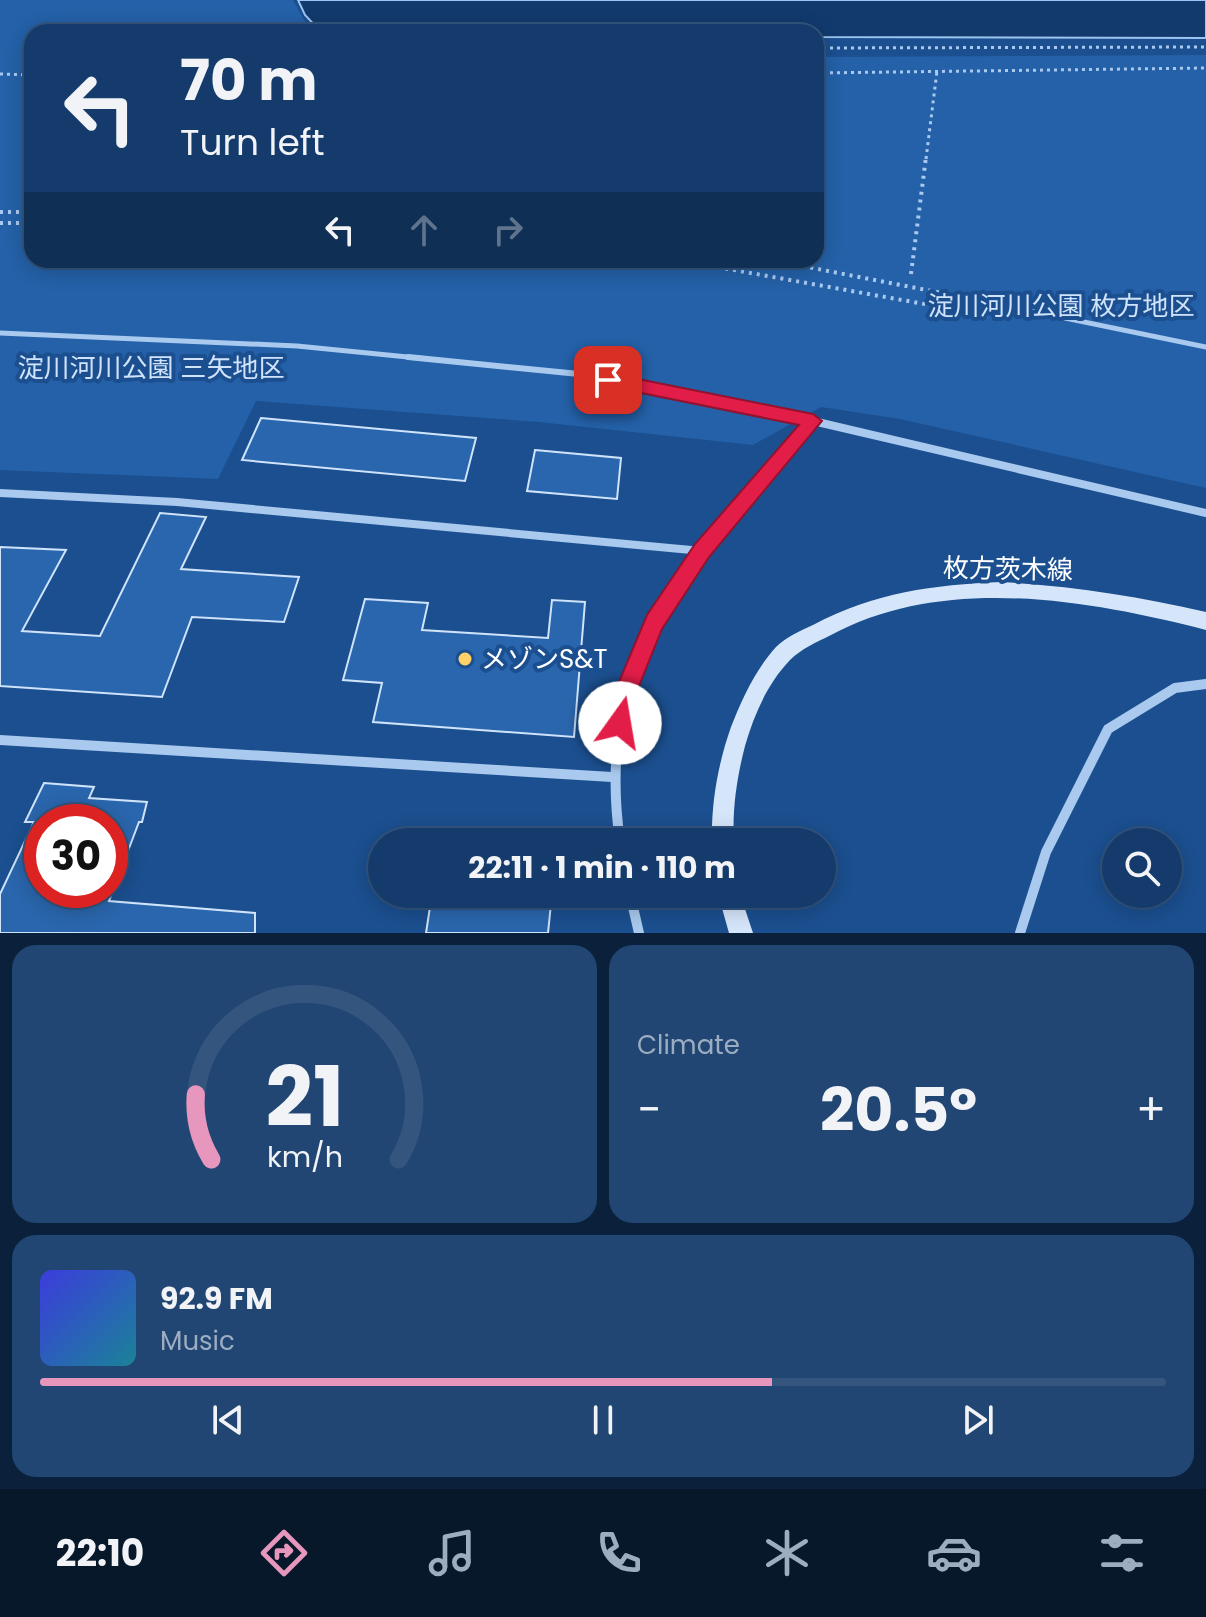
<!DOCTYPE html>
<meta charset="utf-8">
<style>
body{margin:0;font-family:Poppins,"Noto Sans JP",sans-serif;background:#214673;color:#f1f3f6;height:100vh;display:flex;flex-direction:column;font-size:30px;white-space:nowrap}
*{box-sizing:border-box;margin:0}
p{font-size:26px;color:#9dadc1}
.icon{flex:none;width:44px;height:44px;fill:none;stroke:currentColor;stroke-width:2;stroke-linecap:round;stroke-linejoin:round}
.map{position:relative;height:933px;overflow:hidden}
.drawer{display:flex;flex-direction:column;gap:12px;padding:12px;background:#0b203b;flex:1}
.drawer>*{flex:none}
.top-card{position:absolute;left:24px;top:24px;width:800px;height:244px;border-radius:24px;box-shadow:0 4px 20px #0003,0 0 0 2px #33557e;background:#143b6b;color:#f1f3f6;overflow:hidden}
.buttons{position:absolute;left:1102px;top:828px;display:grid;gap:16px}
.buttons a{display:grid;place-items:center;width:80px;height:80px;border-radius:50%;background:#143b6b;box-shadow:0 4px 20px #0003,0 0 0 2px #33557e;font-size:40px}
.speed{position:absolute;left:24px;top:804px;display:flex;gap:16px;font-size:40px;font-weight:700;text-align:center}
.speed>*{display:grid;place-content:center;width:104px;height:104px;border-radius:50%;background:#143b6b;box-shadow:0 4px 20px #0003,0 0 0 2px #33557e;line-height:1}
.speed .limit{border:12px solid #d22;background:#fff;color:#111}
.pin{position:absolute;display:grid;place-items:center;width:68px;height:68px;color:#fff;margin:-34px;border-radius:16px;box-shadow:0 4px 12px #0006}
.me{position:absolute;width:88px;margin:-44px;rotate:13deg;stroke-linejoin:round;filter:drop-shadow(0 0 6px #0008)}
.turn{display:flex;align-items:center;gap:28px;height:168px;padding:0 24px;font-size:36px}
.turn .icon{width:104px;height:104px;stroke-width:2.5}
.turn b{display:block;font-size:56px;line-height:68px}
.lanes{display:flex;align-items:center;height:76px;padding:0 24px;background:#0003;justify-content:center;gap:40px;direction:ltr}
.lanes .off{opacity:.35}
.big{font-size:60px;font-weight:700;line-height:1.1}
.drawer .card{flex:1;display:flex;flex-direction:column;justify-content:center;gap:12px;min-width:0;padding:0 28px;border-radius:24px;background:#214673}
.drawer .dial{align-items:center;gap:0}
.dial svg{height:208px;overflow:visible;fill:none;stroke:#33557e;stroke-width:7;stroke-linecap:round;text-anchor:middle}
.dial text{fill:#f1f3f6;stroke:none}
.song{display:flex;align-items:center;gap:24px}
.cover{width:96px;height:96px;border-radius:12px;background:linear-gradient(135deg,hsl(240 70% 55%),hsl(190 70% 35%))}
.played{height:8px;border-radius:4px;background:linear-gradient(90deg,#e797bd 65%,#33557e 65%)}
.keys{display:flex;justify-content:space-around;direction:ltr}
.heat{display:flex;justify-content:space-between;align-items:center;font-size:44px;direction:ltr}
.drawer .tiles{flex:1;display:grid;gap:12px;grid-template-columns:1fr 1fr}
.card:last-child{grid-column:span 2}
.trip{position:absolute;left:368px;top:828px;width:468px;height:80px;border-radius:40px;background:#143b6b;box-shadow:0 4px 20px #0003,0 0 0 2px #33557e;font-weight:700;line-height:80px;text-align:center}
.menu{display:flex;height:128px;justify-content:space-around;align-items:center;background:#08182b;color:#9dadc1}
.menu .icon{width:56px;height:56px}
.menu .on{color:#e797bd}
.menu b{font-size:36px;color:#f1f3f6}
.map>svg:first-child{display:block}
.green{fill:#2461a8}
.water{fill:#123a6d;stroke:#9cc4f0;stroke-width:2}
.building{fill:#2a66ad;stroke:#cfe3fa;stroke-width:2;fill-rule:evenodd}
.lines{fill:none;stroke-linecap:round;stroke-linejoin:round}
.path-far1{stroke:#a9c9ee;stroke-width:3;stroke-dasharray:3 4;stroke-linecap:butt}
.path{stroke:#a9c9ee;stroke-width:4;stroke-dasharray:3 5;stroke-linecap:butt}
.service-far1{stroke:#a9c9ee;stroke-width:5}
.service{stroke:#a9c9ee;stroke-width:6}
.minor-far1{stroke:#a9c9ee;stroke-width:8}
.minor{stroke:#a9c9ee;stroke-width:10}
.secondary{fill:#d6e6fa;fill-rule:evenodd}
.route{fill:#e11d48;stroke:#92132f;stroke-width:2}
.poi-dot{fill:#ffd166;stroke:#1b4f8f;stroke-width:3}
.labels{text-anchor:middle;stroke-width:8;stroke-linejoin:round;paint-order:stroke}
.park-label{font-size:26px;fill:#cfe3fa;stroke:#1b4f8f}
.street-label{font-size:26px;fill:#fff;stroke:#1b4f8f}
.poi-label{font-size:26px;fill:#fff;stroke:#1b4f8f;text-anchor:start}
</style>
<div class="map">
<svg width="1206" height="933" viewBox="0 0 1206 933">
<rect width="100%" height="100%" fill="#1b4f8f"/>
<polygon class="green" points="0,0 293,0 311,32 32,32 32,260 816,260 816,57 1206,55 1206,488 900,419 821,407 753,445 539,422 256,401 218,479 0,470"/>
<polygon class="water" points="298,0 1206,0 1206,38 816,37 816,32 321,32 305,15"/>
<g class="building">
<polygon points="261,418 401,431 476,438 465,481 242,460"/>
<polygon points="535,450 621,458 617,499 527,491"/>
<polygon points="160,513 206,517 181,569 299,577 284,622 192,617 162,697 0,686 0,547 66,550 22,631 100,636"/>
<polygon points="365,599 428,603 422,630 548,638 552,600 585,602 574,737 373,722 382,683 343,680"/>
<path d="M 44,783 L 94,787 L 89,798 L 147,802 L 142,822 L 139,822 L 109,901 L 255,913 L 255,933 L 0,933 L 0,894 L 34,822 L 25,822 ZM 42,822 L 110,822 L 110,890 L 42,890 Z"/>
<polygon points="432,894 552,894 548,933 426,933"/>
</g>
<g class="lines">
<g class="path-far1">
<polyline points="816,48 1206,47"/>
<polyline points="816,73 1206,68"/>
<polyline points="0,74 32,75"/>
<polyline points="926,159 937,71"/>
</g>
<g class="path">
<polyline points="0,212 32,212"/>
<polyline points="0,223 32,223"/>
<polyline points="678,260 997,317"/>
<polyline points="771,260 994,303"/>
<polyline points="911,274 926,157"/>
</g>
<g class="service-far1">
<polyline points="1011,307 1206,347"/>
<polyline points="0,333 297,346 428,359"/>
</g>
<polyline class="service" points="408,357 579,374 813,421"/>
<g class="minor-far1">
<polyline points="0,493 177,502 702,551"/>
<polyline points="662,613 711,540 813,421 1206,513"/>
</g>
<g class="minor">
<polyline points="0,740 612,777"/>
<path d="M 620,842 C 608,756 619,686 664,611"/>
<polyline points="630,894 639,933"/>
<polyline points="1020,933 1046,852 1108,729 1175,688 1206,684"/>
</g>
<g class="secondary">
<path d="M 1002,582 C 1072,586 1138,596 1206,612 L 1206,630 C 1088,600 944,574 831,635 C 817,642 801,649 790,660 C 767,684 754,715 745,746 C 737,777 732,809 734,842 L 712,842 C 711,803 718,764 731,727 C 742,699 755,670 776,647 C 786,637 800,631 813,625 C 876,592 932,585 1002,582 Z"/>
<polygon points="718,894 740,894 753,933 729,933"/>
</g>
</g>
<polygon class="route" points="608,373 813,414 822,421 709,557 662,629 635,696 628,731 620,734 612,731 608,723 613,696 647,615 695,544 799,425 602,385 599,380 602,375"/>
<circle class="poi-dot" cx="465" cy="659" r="8"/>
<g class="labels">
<g class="park-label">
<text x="1061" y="315">淀川河川公園 枚方地区</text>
<text x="151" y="377">淀川河川公園 三矢地区</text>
</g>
<g class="street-label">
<text transform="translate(1008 569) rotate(1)" y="9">枚方茨木線</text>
</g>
<g class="poi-label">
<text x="481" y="668">メゾンS&amp;T</text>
</g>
</g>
</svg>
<div class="buttons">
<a><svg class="icon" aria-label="search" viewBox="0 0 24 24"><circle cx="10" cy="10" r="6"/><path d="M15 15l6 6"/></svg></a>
</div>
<div class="speed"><div class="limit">30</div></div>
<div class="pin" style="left:608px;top:380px;background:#d93025"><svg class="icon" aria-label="arrive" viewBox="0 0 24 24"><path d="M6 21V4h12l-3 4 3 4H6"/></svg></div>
<svg class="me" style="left:620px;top:723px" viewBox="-20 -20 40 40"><circle r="19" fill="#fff"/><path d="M0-13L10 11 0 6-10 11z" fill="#e11d48"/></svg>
<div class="trip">22:11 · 1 min · 110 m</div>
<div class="top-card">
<div class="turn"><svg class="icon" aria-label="left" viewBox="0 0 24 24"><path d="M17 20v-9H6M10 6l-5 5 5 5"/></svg><div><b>70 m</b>Turn left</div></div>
<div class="lanes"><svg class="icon" aria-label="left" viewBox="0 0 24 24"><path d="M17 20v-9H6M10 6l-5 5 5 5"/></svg><svg class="icon off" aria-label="ahead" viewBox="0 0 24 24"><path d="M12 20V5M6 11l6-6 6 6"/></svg><svg class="icon off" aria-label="right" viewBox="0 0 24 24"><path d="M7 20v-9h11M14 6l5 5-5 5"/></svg></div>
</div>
</div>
<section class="drawer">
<div class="tiles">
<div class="card dial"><svg viewBox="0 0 100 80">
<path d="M14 69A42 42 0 1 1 86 69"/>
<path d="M14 69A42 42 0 0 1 8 44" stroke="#e797bd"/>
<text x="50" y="56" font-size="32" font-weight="700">21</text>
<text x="50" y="72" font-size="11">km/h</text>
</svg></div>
<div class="card"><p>Climate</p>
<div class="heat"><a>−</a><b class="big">20.5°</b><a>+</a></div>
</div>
<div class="card">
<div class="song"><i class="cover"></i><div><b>92.9 FM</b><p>Music</p></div></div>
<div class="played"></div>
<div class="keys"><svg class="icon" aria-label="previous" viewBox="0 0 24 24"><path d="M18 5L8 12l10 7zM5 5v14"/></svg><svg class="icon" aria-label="pause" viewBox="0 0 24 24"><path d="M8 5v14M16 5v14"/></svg><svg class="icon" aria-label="next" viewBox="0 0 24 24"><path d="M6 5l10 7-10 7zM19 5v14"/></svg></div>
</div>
</div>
</section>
<nav class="menu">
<b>22:10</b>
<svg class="icon on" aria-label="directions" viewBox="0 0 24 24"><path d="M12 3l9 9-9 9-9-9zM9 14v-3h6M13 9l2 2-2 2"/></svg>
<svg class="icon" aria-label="music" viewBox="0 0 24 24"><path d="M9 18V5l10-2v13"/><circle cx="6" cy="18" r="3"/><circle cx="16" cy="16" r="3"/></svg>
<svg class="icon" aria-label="phone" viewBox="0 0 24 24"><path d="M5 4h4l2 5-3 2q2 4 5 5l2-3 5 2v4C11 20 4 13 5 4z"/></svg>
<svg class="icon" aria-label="climate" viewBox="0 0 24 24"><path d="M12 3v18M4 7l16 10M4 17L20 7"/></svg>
<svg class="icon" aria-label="car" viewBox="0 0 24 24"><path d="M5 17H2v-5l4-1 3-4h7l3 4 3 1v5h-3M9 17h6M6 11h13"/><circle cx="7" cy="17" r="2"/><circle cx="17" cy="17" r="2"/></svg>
<svg class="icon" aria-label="filters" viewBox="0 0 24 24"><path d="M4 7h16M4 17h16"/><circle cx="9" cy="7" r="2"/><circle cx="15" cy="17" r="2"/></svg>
</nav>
